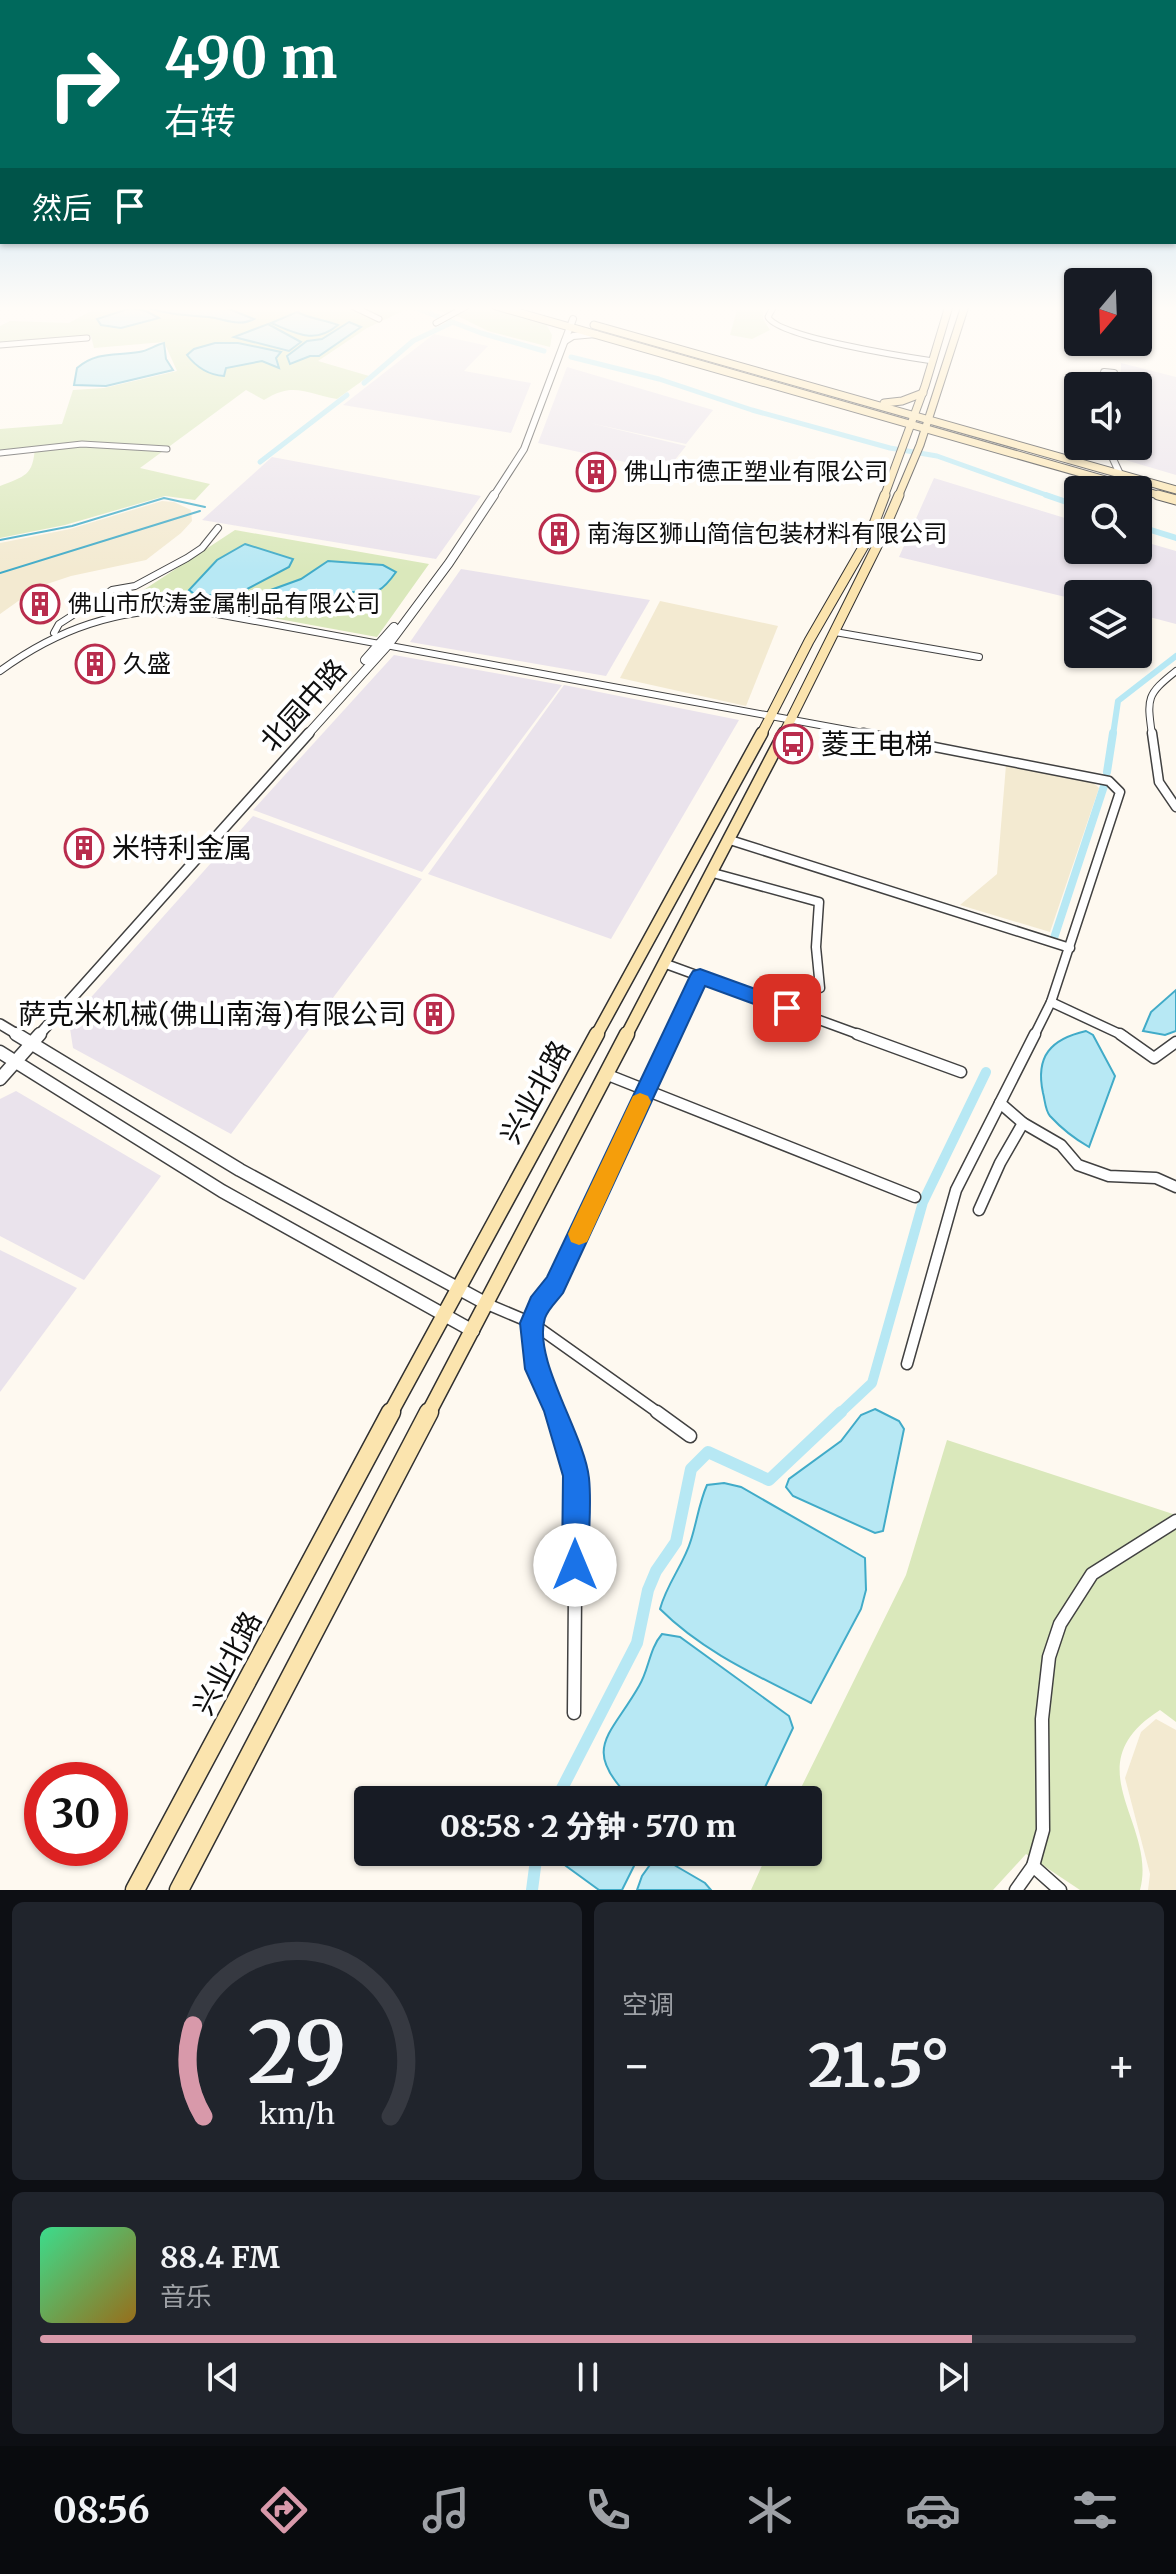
<!DOCTYPE html>
<html lang="zh">
<meta charset="utf-8">
<style>
body{margin:0;font-family:Merriweather,"Noto Sans SC",serif;background:#20242c;color:#f1f3f6;height:100vh;display:flex;flex-direction:column;font-size:30px;white-space:nowrap}
*{box-sizing:border-box;margin:0}
p{font-size:26px;color:#9ea1a6}
.icon{flex:none;width:44px;height:44px;fill:none;stroke:currentColor;stroke-width:2;stroke-linecap:round;stroke-linejoin:round}
.map{position:relative;height:1890px;overflow:hidden}
.side{display:flex;flex-direction:column;gap:12px;padding:12px;background:#0d0f14;flex:1}
.side>*{flex:none}
.hud{position:absolute;left:0px;top:0px;width:1176px;height:244px;box-shadow:0 2px 6px #0004;background:#00695c;color:#fff;overflow:hidden}
.needle{width:52px;rotate:199deg}
.controls{position:absolute;left:1064px;top:268px;display:grid;gap:16px}
.controls a{display:grid;place-items:center;width:88px;height:88px;border-radius:8px;background:#171b24;box-shadow:0 2px 6px #0004;font-size:40px}
.speed{position:absolute;left:24px;top:1762px;display:flex;gap:16px;font-size:40px;font-weight:700;text-align:center}
.speed>*{display:grid;place-content:center;width:104px;height:104px;border-radius:50%;background:#171b24;box-shadow:0 2px 6px #0004;line-height:1}
.speed .limit{border:12px solid #d22;background:#fff;color:#111}
.pin{position:absolute;display:grid;place-items:center;width:68px;height:68px;color:#fff;margin:-34px;border-radius:16px;box-shadow:0 4px 12px #0006}
.me{position:absolute;width:88px;margin:-44px;rotate:0deg;stroke-linejoin:round;filter:drop-shadow(0 0 6px #0008)}
.turn{display:flex;align-items:center;gap:28px;height:168px;padding:0 32px;font-size:36px}
.turn .icon{width:104px;height:104px;stroke-width:2.5}
.turn b{display:block;font-size:56px;line-height:68px}
.then{display:flex;align-items:center;height:76px;padding:0 32px;background:#0003;gap:16px;font-size:30px}
.big{font-size:60px;font-weight:800;line-height:1.1}
.side .tile{flex:1;display:flex;flex-direction:column;justify-content:center;gap:12px;min-width:0;padding:0 28px;border-radius:12px;background:#20242c}
.side .dial{align-items:center;gap:0}
.dial svg{height:208px;overflow:visible;fill:none;stroke:#363941;stroke-width:7;stroke-linecap:round;text-anchor:middle}
.dial text{fill:#f1f3f6;stroke:none}
.song{display:flex;align-items:center;gap:24px}
.cover{width:96px;height:96px;border-radius:12px;background:linear-gradient(135deg,hsl(150 70% 55%),hsl(40 70% 35%))}
.played{height:8px;border-radius:4px;background:linear-gradient(90deg,#d899aa 85%,#363941 85%)}
.keys{display:flex;justify-content:space-around;direction:ltr}
.heat{display:flex;justify-content:space-between;align-items:center;font-size:44px;direction:ltr}
.side .tiles{flex:1;display:grid;gap:12px;grid-template-columns:1fr 1fr}
.tile:last-child{grid-column:span 2}
.trip{position:absolute;left:354px;top:1786px;width:468px;height:80px;border-radius:8px;background:#171b24;box-shadow:0 2px 6px #0004;font-weight:800;line-height:80px;text-align:center}
.menu{display:flex;height:128px;justify-content:space-around;align-items:center;background:#090b0e;color:#9ea1a6}
.menu .icon{width:56px;height:56px}
.menu .current{color:#d899aa}
.menu b{font-size:36px;color:#f1f3f6}
.map>svg:first-child{display:block}
.industrial{fill:#eae3ec}
.farmland{fill:#f3ead1}
.green{fill:#dae8bb}
.water{fill:#b7e8f4;stroke:#41abc8;stroke-width:2}
.lines{fill:none;stroke-linecap:round;stroke-linejoin:round}
.stream{stroke:#41abc8;stroke-width:2}
.canal-far4{stroke:#b7e8f4;stroke-width:5}
.canal-far3{stroke:#b7e8f4;stroke-width:6}
.canal-far2{stroke:#b7e8f4;stroke-width:8}
.canal-far1{stroke:#b7e8f4;stroke-width:10}
.canal{stroke:#b7e8f4;stroke-width:12}
.minor-far4-casing{stroke:#414141;stroke-width:7}
.minor-far3-casing{stroke:#414141;stroke-width:8}
.minor-far2-casing{stroke:#414141;stroke-width:11}
.minor-far1-casing{stroke:#414141;stroke-width:13}
.minor-casing{stroke:#414141;stroke-width:15}
.tertiary-far3-casing{stroke:#414141;stroke-width:8}
.tertiary-far2-casing{stroke:#414141;stroke-width:10}
.tertiary-far1-casing{stroke:#414141;stroke-width:12}
.tertiary-casing{stroke:#414141;stroke-width:15}
.secondary-far4-casing{stroke:#303030;stroke-width:9}
.secondary-far3-casing{stroke:#303030;stroke-width:11}
.secondary-far2-casing{stroke:#303030;stroke-width:14}
.secondary-far1-casing{stroke:#303030;stroke-width:17}
.secondary-casing{stroke:#303030;stroke-width:21}
.minor-far4{stroke:#fff;stroke-width:5}
.minor-far3{stroke:#fff;stroke-width:6}
.minor-far2{stroke:#fff;stroke-width:8}
.minor-far1{stroke:#fff;stroke-width:10}
.minor{stroke:#fff;stroke-width:12}
.tertiary-far3{stroke:#fff;stroke-width:6}
.tertiary-far2{stroke:#fff;stroke-width:8}
.tertiary-far1{stroke:#fff;stroke-width:9}
.tertiary{stroke:#fff;stroke-width:12}
.secondary-far4{stroke:#fbe4ae;stroke-width:7}
.secondary-far3{stroke:#fbe4ae;stroke-width:9}
.secondary-far2{stroke:#fbe4ae;stroke-width:11}
.secondary-far1{stroke:#fbe4ae;stroke-width:14}
.secondary{stroke:#fbe4ae;stroke-width:18}
.route{fill:#1a73e8;stroke:#114b97;stroke-width:2}
.slow{fill:#f59e0b}
.labels{text-anchor:middle;stroke-width:8;stroke-linejoin:round;paint-order:stroke}
.far-poi-label{font-size:24px;fill:#0e0e0e;stroke:#fff;text-anchor:start}
.street-label{font-size:28px;fill:#0e0e0e;stroke:#fff}
.poi-label{font-size:28px;fill:#0e0e0e;stroke:#fff;text-anchor:start}
</style>
<div class="map">
<svg width="1176" height="1890" viewBox="0 0 1176 1890">
<rect width="100%" height="100%" fill="#fef9f0"/>
<g class="industrial">
<polygon points="434,334 488,346 464,371 531,383 511,433 343,405"/>
<polygon points="1121,363 1176,377 1176,475 1122,459 1122,446 1138,446 1138,386 1121,386"/>
<polygon points="567,367 713,410 686,444 590,423 686,446 666,471 538,443"/>
<polygon points="272,457 481,496 436,559 202,520"/>
<polygon points="934,478 1078,522 1078,550 1138,550 1138,540 1176,551 1176,624 1138,614 1138,594 1078,594 1078,600 899,557"/>
<polygon points="461,569 650,600 606,676 410,642"/>
<polygon points="394,655 562,685 422,872 253,810"/>
<polygon points="564,685 739,720 611,939 428,874"/>
<polygon points="253,816 422,879 231,1134 73,1048 69,1022"/>
<polygon points="16,1091 161,1176 84,1280 0,1236 0,1099"/>
<polygon points="0,1250 77,1288 0,1392"/>
</g>
<g class="farmland">
<polygon points="162,501 174,502 191,510 192,521 181,533 146,560 71,576 38,587 0,614 0,543 70,529"/>
<polygon points="660,601 778,626 746,706 620,678"/>
<polygon points="1006,765 1093,782 1099,788 1050,932 960,905 997,874"/>
<polygon points="1156,1719 1176,1730 1176,1890 1148,1890 1150,1874 1125,1778 1141,1732"/>
</g>
<g class="green">
<path d="M 100,306 L 392,306 L 403,311 L 367,328 L 318,361 L 369,376 L 337,399 C 306,394 294,381 264,400 L 246,390 L 140,468 L 210,484 L 195,500 L 165,496 L 65,525 L 0,538 L 0,486 C 25,476 33,476 35,447 L 0,451 L 0,429 L 62,424 L 73,390 L 104,388 L 177,371 L 164,342 L 94,348 L 91,336 L 0,342 L 0,326 L 10,321 L 69,323 Z"/>
<polygon points="424,306 486,306 545,322 552,335 550,347 488,331 462,318"/>
<polygon points="738,306 764,306 763,319 770,330 752,339 730,335"/>
<polygon points="235,530 429,564 377,637 202,605 135,599 139,593"/>
<path d="M 947,1440 L 1176,1515 L 1176,1722 L 1160,1710 C 1072,1766 1158,1823 1140,1890 L 1080,1890 L 1026,1854 L 993,1890 L 751,1890 L 768,1852 L 808,1852 L 808,1800 L 795,1800 L 906,1575 Z"/>
</g>
<g class="water">
<path d="M 145,307 L 224,307 L 254,319 C 239,327 225,319 209,317 C 185,315 169,315 145,307 Z"/>
<polygon points="131,308 146,311 159,318 121,328 101,325 97,319"/>
<path d="M 297,312 C 311,319 324,320 338,325 C 314,345 296,333 271,323 Z"/>
<polygon points="349,322 361,327 319,356 310,356 290,364 287,356 307,341 322,339"/>
<polygon points="268,324 301,342 289,351 234,337"/>
<path d="M 164,343 L 166,359 L 173,370 L 106,386 L 74,385 L 77,368 C 97,351 115,356 139,352 C 148,351 155,345 164,343 Z"/>
<path d="M 215,343 L 238,343 L 281,352 L 276,358 L 279,368 L 262,361 L 226,368 L 224,376 C 208,375 197,368 187,355 L 194,349 Z"/>
<polygon points="245,544 293,559 289,567 230,598 193,593 189,590 217,560"/>
<path d="M 328,561 L 383,565 L 396,572 C 372,606 370,585 341,594 C 302,606 297,614 255,602 L 268,591 L 301,579 Z"/>
<polygon points="1176,990 1176,1031 1165,1035 1143,1031 1151,1012"/>
<path d="M 1086,1031 L 1093,1035 L 1115,1076 L 1089,1147 C 1075,1139 1061,1128 1050,1116 C 1045,1110 1045,1100 1043,1093 C 1035,1056 1051,1039 1086,1031 Z"/>
<polygon points="875,1409 899,1421 904,1429 883,1531 875,1533 793,1496 786,1487 789,1479 841,1441 861,1415"/>
<path d="M 724,1483 L 741,1487 L 865,1558 L 866,1590 L 861,1609 L 811,1703 C 758,1676 703,1652 660,1609 C 667,1583 684,1564 691,1540 C 697,1521 699,1503 707,1485 Z"/>
<path d="M 662,1634 L 680,1637 L 789,1716 L 793,1728 L 759,1800 L 632,1800 C 580,1748 610,1737 639,1686 C 649,1670 649,1649 662,1634 Z"/>
<polygon points="554,1852 641,1852 622,1890 599,1890 555,1858"/>
<polygon points="657,1855 705,1883 711,1890 637,1890 642,1876"/>
</g>
<g class="lines">
<g class="stream">
<polyline points="0,540 72,526 164,498 205,507"/>
<polyline points="0,573 200,511"/>
</g>
<g class="canal-far4">
<polyline points="410,306 481,333 544,351"/>
<polyline points="571,357 659,379 752,410 890,448 937,456 1052,497"/>
<polyline points="364,383 413,341 453,322"/>
<polyline points="260,462 347,395"/>
</g>
<g class="canal-far3">
<polyline points="1046,495 1078,506"/>
<polyline points="1138,526 1176,538"/>
<polyline points="1113,735 1118,701 1176,656"/>
</g>
<g class="canal-far2">
<polyline points="1107,772 1113,733"/>
<polyline points="1054,938 1104,786"/>
</g>
<polyline class="canal-far1" points="839,1414 872,1383 923,1202 986,1072"/>
<g class="canal">
<polyline points="556,1800 637,1643 648,1590 656,1571 676,1542 691,1469 708,1452 769,1480 841,1412"/>
<polyline points="532,1890 537,1852"/>
</g>
<defs>
<g id="minor-far4">
<polyline points="352,306 379,319"/>
<path d="M 774,306 L 768,317 C 778,337 906,357 933,361"/>
<polyline points="436,323 467,306"/>
<polyline points="0,345 87,338"/>
<polyline points="0,453 82,444 167,449"/>
</g>
<g id="minor-far3">
<polyline points="835,632 979,657"/>
<polyline points="54,633 59,624 112,590 135,586 187,558 202,548 218,528"/>
<path d="M 0,671 C 59,628 117,609 190,609 L 874,735"/>
<path d="M 1152,735 C 1147,698 1146,695 1176,671"/>
</g>
<g id="minor-far2">
<polyline points="863,733 1109,781 1120,792 1051,1002 1034,1036"/>
<polyline points="1152,733 1159,782 1176,807"/>
<polyline points="730,840 1070,948"/>
<polyline points="713,873 819,902 816,947 820,988"/>
<polyline points="666,964 863,1036"/>
<polyline points="1051,1002 1124,1036"/>
<polyline points="672,1036 700,976"/>
</g>
<g id="minor-far1">
<polyline points="857,1034 961,1072"/>
<polyline points="1120,1034 1154,1058 1176,1042"/>
<polyline points="608,1075 915,1197"/>
<polyline points="1000,1103 1023,1123 1061,1145 1078,1165 1109,1176 1156,1178 1176,1187"/>
<polyline points="979,1210 1000,1163 1023,1123"/>
<polyline points="487,1304 532,1323 660,1414"/>
<polyline points="907,1364 956,1190 1035,1034"/>
<path d="M 557,1414 C 539,1361 514,1337 555,1285 L 673,1034"/>
</g>
<g id="minor">
<polyline points="556,1412 576,1476 574,1713"/>
<polyline points="657,1412 690,1436"/>
<polyline points="1033,1866 1060,1890"/>
<polyline points="1016,1890 1033,1866 1043,1830 1042,1719 1049,1657 1060,1624 1092,1574 1176,1521"/>
</g>
<g id="tertiary-far3">
<polyline points="565,341 573,336 596,334"/>
<polyline points="1102,386 1104,372 1114,373 1112,386"/>
<polyline points="1107,446 1120,474"/>
<polyline points="1067,459 1092,454 1096,446"/>
<polyline points="493,497 524,449 573,319"/>
</g>
<g id="tertiary-far2">
<polyline points="365,660 394,627"/>
<polyline points="307,735 388,645 449,563 494,495"/>
</g>
<g id="tertiary-far1">
<polyline points="0,1024 20,1036"/>
<polyline points="38,1036 309,733"/>
</g>
<g id="tertiary">
<polyline points="16,1034 240,1170 487,1304"/>
<polyline points="0,1052 222,1191 473,1331"/>
<polyline points="0,1079 40,1034"/>
</g>
<g id="secondary-far4">
<polyline points="496,306 1165,497"/>
<polyline points="594,325 1176,490"/>
<polyline points="884,403 902,401 923,393"/>
<polyline points="884,497 925,386 949,306"/>
<polyline points="898,497 920,445 965,306"/>
</g>
<g id="secondary-far3">
<polyline points="1158,495 1176,500"/>
<polyline points="761,735 809,641 869,537 885,495"/>
<polyline points="783,735 877,546 899,495"/>
</g>
<g id="secondary-far2">
<polyline points="596,1036 762,733"/>
<polyline points="626,1036 784,733"/>
</g>
<g id="secondary-far1">
<polyline points="390,1414 597,1034"/>
<polyline points="428,1414 627,1034"/>
</g>
<g id="secondary">
<polyline points="135,1890 391,1412"/>
<polyline points="179,1890 429,1412"/>
</g>
</defs>
<use href="#minor-far4" class="minor-far4-casing"/>
<use href="#minor-far3" class="minor-far3-casing"/>
<use href="#minor-far2" class="minor-far2-casing"/>
<use href="#minor-far1" class="minor-far1-casing"/>
<use href="#minor" class="minor-casing"/>
<use href="#tertiary-far3" class="tertiary-far3-casing"/>
<use href="#tertiary-far2" class="tertiary-far2-casing"/>
<use href="#tertiary-far1" class="tertiary-far1-casing"/>
<use href="#tertiary" class="tertiary-casing"/>
<use href="#secondary-far4" class="secondary-far4-casing"/>
<use href="#secondary-far3" class="secondary-far3-casing"/>
<use href="#secondary-far2" class="secondary-far2-casing"/>
<use href="#secondary-far1" class="secondary-far1-casing"/>
<use href="#secondary" class="secondary-casing"/>
<use href="#minor-far4" class="minor-far4"/>
<use href="#minor-far3" class="minor-far3"/>
<use href="#minor-far2" class="minor-far2"/>
<use href="#minor-far1" class="minor-far1"/>
<use href="#minor" class="minor"/>
<use href="#tertiary-far3" class="tertiary-far3"/>
<use href="#tertiary-far2" class="tertiary-far2"/>
<use href="#tertiary-far1" class="tertiary-far1"/>
<use href="#tertiary" class="tertiary"/>
<use href="#secondary-far4" class="secondary-far4"/>
<use href="#secondary-far3" class="secondary-far3"/>
<use href="#secondary-far2" class="secondary-far2"/>
<use href="#secondary-far1" class="secondary-far1"/>
<use href="#secondary" class="secondary"/>
</g>
<linearGradient id="sky" x2="0" y2="1"><stop stop-color="#94c9ed"/><stop offset="0.54" stop-color="#fffcf8"/><stop offset="1" stop-color="#fffcf8" stop-opacity="0"/></linearGradient>
<rect width="1176" height="571" fill="url(#sky)"/>
<path class="route" d="M 700,969 L 794,1003 L 797,1008 L 794,1014 L 787,1016 L 705,986 L 563,1293 C 557,1301 548,1309 545,1318 C 532,1359 584,1433 589,1478 C 592,1507 588,1537 588,1565 L 585,1575 L 575,1579 L 566,1575 L 562,1565 L 563,1476 L 544,1411 L 525,1369 L 520,1323 L 531,1297 L 547,1277 L 690,976 L 693,971 Z"/>
<polygon class="slow" points="640,1093 648,1096 651,1102 587,1242 579,1245 571,1242 568,1234 571,1227 633,1096"/>
<defs>
<symbol id="building-ring" viewBox="-11 -11 22 22"><circle r="9.5" fill="#fff" stroke="#b92c4d" stroke-width="1.5"/><path d="M-4-6H4V6H1V3H-1V6H-4ZM-2.5-4.3h1.7v1.8h-1.7ZM.8-4.3h1.7v1.8H.8ZM-2.5-1h1.7V.8h-1.7ZM.8-1h1.7V.8H.8Z" fill="#b92c4d"/></symbol>
<symbol id="bus-ring" viewBox="-11 -11 22 22"><circle r="9.5" fill="#fff" stroke="#b92c4d" stroke-width="1.5"/><path d="M-5-6H5V4H4V6H2V4H-2V6H-4V4H-5ZM-3.5-4V0h7V-4ZM-3.5 1.2v1.5H-2V1.2ZM2 1.2v1.5H3.5V1.2Z" fill="#b92c4d"/></symbol>
</defs>
<g fill-rule="evenodd">
<use href="#building-ring" x="574" y="450" width="44" height="44"/>
<use href="#building-ring" x="537" y="512" width="44" height="44"/>
<use href="#building-ring" x="18" y="582" width="44" height="44"/>
<use href="#building-ring" x="73" y="642" width="44" height="44"/>
<use href="#bus-ring" x="771" y="722" width="44" height="44"/>
<use href="#building-ring" x="62" y="826" width="44" height="44"/>
<use href="#building-ring" x="412" y="992" width="44" height="44"/>
</g>
<g class="labels">
<g class="far-poi-label">
<text x="624" y="480">佛山市德正塑业有限公司</text>
<text x="587" y="542">南海区狮山简信包装材料有限公司</text>
<text x="68" y="612">佛山市欣涛金属制品有限公司</text>
<text x="123" y="672">久盛</text>
</g>
<g class="street-label">
<text transform="translate(303 705) rotate(-48)" y="10">北园中路</text>
<text transform="translate(535 1092) rotate(-61)" y="10">兴业北路</text>
<text transform="translate(227 1663) rotate(-62)" y="10">兴业北路</text>
</g>
<g class="poi-label">
<text x="821" y="754">菱王电梯</text>
<text x="112" y="858">米特利金属</text>
<text x="406" y="1024" text-anchor="end">萨克米机械(佛山南海)有限公司</text>
</g>
</g>
</svg>
<div class="controls">
<a><svg class="needle" viewBox="-14 -14 28 28"><path d="M0-13l5 13h-10z" fill="#e53935"/><path d="M0 13l5-13h-10z" fill="#9ea1a6"/></svg></a>
<a><svg class="icon" aria-label="sound" viewBox="0 0 24 24"><path d="M4 9h4l5-4v14l-5-4H4zM17 9q2 3 0 6"/></svg></a>
<a><svg class="icon" aria-label="search" viewBox="0 0 24 24"><circle cx="10" cy="10" r="6"/><path d="M15 15l6 6"/></svg></a>
<a><svg class="icon" aria-label="layers" viewBox="0 0 24 24"><path d="M12 4l9 5-9 5-9-5zM3 14l9 5 9-5"/></svg></a>
</div>
<div class="speed"><div class="limit">30</div></div>
<div class="pin" style="left:787px;top:1008px;background:#d93025"><svg class="icon" aria-label="arrive" viewBox="0 0 24 24"><path d="M6 21V4h12l-3 4 3 4H6"/></svg></div>
<svg class="me" style="left:575px;top:1565px" viewBox="-20 -20 40 40"><circle r="19" fill="#fff"/><path d="M0-13L10 11 0 6-10 11z" fill="#1a73e8"/></svg>
<div class="trip">08:58 · 2 分钟 · 570 m</div>
<div class="hud">
<div class="turn"><svg class="icon" aria-label="right" viewBox="0 0 24 24"><path d="M7 20v-9h11M14 6l5 5-5 5"/></svg><div><b>490 m</b>右转</div></div>
<div class="then">然后<svg class="icon" aria-label="arrive" viewBox="0 0 24 24"><path d="M6 21V4h12l-3 4 3 4H6"/></svg></div>
</div>
</div>
<section class="side">
<div class="tiles">
<div class="tile dial"><svg viewBox="0 0 100 80">
<path d="M14 69A42 42 0 1 1 86 69"/>
<path d="M14 69A42 42 0 0 1 10 34" stroke="#d899aa"/>
<text x="50" y="56" font-size="32" font-weight="700">29</text>
<text x="50" y="72" font-size="11">km/h</text>
</svg></div>
<div class="tile"><p>空调</p>
<div class="heat"><a>−</a><b class="big">21.5°</b><a>+</a></div>
</div>
<div class="tile">
<div class="song"><i class="cover"></i><div><b>88.4 FM</b><p>音乐</p></div></div>
<div class="played"></div>
<div class="keys"><svg class="icon" aria-label="previous" viewBox="0 0 24 24"><path d="M18 5L8 12l10 7zM5 5v14"/></svg><svg class="icon" aria-label="pause" viewBox="0 0 24 24"><path d="M8 5v14M16 5v14"/></svg><svg class="icon" aria-label="next" viewBox="0 0 24 24"><path d="M6 5l10 7-10 7zM19 5v14"/></svg></div>
</div>
</div>
</section>
<nav class="menu">
<b>08:56</b>
<svg class="icon current" aria-label="directions" viewBox="0 0 24 24"><path d="M12 3l9 9-9 9-9-9zM9 14v-3h6M13 9l2 2-2 2"/></svg>
<svg class="icon" aria-label="music" viewBox="0 0 24 24"><path d="M9 18V5l10-2v13"/><circle cx="6" cy="18" r="3"/><circle cx="16" cy="16" r="3"/></svg>
<svg class="icon" aria-label="phone" viewBox="0 0 24 24"><path d="M5 4h4l2 5-3 2q2 4 5 5l2-3 5 2v4C11 20 4 13 5 4z"/></svg>
<svg class="icon" aria-label="climate" viewBox="0 0 24 24"><path d="M12 3v18M4 7l16 10M4 17L20 7"/></svg>
<svg class="icon" aria-label="car" viewBox="0 0 24 24"><path d="M5 17H2v-5l4-1 3-4h7l3 4 3 1v5h-3M9 17h6M6 11h13"/><circle cx="7" cy="17" r="2"/><circle cx="17" cy="17" r="2"/></svg>
<svg class="icon" aria-label="filters" viewBox="0 0 24 24"><path d="M4 7h16M4 17h16"/><circle cx="9" cy="7" r="2"/><circle cx="15" cy="17" r="2"/></svg>
</nav>
